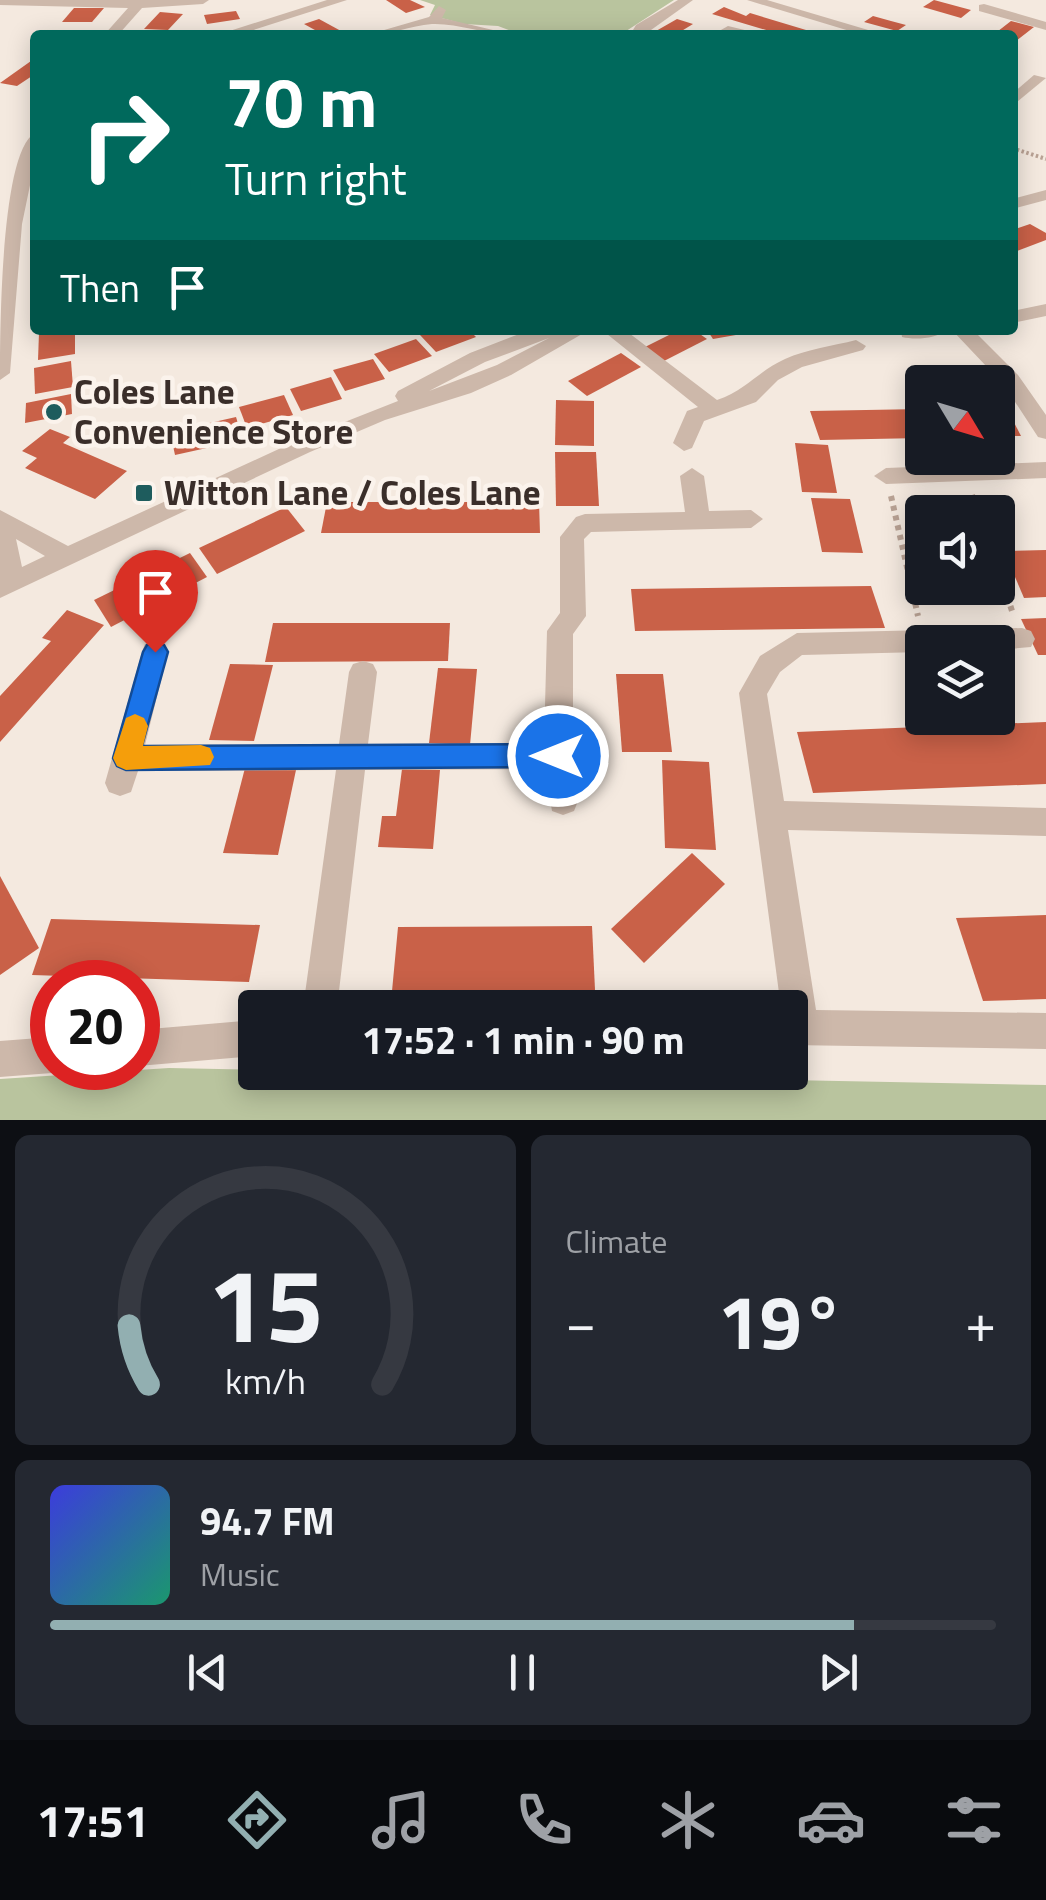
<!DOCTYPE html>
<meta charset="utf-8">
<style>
body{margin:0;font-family:"Titillium Web",sans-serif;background:#242831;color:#f1f3f6;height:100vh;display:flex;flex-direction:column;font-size:38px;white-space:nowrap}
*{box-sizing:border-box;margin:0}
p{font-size:32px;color:#9ea1a6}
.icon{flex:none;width:55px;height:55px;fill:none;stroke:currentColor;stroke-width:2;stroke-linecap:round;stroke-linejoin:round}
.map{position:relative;height:1120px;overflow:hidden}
.sheet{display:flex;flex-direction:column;gap:15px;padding:15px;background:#0d0f14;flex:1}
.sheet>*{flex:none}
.hud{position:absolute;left:30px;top:30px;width:988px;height:305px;border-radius:10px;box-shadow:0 5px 25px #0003;background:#00695c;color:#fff;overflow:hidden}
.needle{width:65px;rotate:128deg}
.controls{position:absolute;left:905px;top:365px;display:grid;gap:20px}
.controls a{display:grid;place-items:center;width:110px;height:110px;border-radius:10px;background:#171b24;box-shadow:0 5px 25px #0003;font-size:50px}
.speed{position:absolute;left:30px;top:960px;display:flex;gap:20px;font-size:50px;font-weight:700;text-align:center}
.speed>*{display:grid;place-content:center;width:130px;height:130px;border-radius:50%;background:#171b24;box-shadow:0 5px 25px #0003;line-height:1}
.speed .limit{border:15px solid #d22;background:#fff;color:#111}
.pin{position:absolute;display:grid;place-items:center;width:85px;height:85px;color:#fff;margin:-102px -42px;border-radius:50% 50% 50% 0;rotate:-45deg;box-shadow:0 0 10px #0007}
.pin .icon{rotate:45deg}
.me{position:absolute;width:110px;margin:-55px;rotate:270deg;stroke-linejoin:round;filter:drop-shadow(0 0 8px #0008)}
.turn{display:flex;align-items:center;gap:35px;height:210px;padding:0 30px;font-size:45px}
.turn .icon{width:130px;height:130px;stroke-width:2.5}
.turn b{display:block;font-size:70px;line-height:85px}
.then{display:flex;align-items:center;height:95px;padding:0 30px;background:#0003;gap:20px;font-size:38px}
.big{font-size:75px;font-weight:700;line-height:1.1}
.sheet .card{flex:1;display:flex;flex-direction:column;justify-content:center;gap:15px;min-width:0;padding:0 35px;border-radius:15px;background:#242831}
.sheet .dial{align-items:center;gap:0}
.dial svg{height:260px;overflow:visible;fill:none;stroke:#363941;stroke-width:7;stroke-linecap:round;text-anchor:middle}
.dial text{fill:#f1f3f6;stroke:none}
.song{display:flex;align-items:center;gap:30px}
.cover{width:120px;height:120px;border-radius:15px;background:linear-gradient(135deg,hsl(240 70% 55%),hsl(160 70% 35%))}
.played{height:10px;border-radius:5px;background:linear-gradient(90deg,#92afb1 85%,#363941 85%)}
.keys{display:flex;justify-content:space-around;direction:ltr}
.heat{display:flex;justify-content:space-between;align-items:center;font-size:55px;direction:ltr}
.sheet .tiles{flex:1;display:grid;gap:15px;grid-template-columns:1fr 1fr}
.card:last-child{grid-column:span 2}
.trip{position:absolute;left:238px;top:990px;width:570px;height:100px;border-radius:10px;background:#171b24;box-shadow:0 5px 25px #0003;font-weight:700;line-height:100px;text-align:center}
.tab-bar{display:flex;height:160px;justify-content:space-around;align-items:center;background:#090b0e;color:#9ea1a6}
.tab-bar .icon{width:70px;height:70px}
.tab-bar .current{color:#92afb1}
.tab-bar b{font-size:45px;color:#f1f3f6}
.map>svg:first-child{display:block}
.green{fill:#b9c49e}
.building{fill:#c96148}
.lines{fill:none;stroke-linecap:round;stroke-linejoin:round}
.path-far1{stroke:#b9a294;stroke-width:4;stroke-dasharray:2.5 2.5;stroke-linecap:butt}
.path{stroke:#b9a294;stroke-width:6;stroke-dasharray:5 5;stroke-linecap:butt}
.minor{fill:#cdb8aa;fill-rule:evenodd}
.route{fill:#1a73e8;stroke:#114b97;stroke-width:2.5}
.slow{fill:#f59e0b}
.poi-dot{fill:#1e5c5d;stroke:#fbf3ec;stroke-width:4}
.labels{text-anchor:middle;stroke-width:9;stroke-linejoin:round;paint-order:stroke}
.poi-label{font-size:35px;font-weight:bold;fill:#3a2e2a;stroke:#fbf3ec;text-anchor:start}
</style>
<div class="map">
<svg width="1046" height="1120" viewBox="0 0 1046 1120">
<rect width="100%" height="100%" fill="#f4e9df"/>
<g class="green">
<polygon points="420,0 674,0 620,35 522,35 498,26 464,24 430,15 435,5"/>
<polygon points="169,1068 1046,1085 1046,1120 0,1120 0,1079"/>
</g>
<g class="building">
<polygon points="386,0 410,0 425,7 406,13"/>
<polygon points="934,0 971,10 961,18 923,7"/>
<polygon points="724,7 746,16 750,13 816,33 783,35 712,14"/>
<polygon points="74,8 104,8 92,22 62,22"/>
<polygon points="236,11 240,19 207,24 204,15"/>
<polygon points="160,12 183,14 168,30 144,29"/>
<polygon points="873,16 891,21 906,25 897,31 864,22"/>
<polygon points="319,19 341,31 324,35 304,24"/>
<polygon points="677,19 693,24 675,35 649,35"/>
<polygon points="1011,21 1034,27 1012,44 1012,35 993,35"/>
<polygon points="31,61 35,61 35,74 17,86 0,83"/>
<polygon points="1030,224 1046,233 1046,240 1017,251 1012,248 1012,230"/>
<polygon points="60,330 75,330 75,354 38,360 39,333"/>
<polygon points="435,330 469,330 476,337 436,352 420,335"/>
<polygon points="679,330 694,330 707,339 664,361 645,347"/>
<polygon points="707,330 753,330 753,332 713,339"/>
<polygon points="416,339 432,356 389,372 374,354"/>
<polygon points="621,353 641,367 587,396 568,381"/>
<polygon points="373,359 385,379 345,391 333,370"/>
<polygon points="71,361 73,387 35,394 34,368"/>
<polygon points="331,377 342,399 301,411 290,389"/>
<polygon points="71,394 72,414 25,423 26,403"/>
<polygon points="284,395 293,415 247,428 239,407"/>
<polygon points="556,400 594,401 594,446 555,445"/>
<polygon points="998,407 1006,407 1021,436 998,436"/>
<polygon points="922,409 922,438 820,440 810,411"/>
<polygon points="236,417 243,440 175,455 170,432"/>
<polygon points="50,429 70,437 63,443 127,471 95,499 25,468 37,458 22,451"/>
<polygon points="795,443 828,445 837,493 802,492"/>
<polygon points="555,452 596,452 599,506 556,506"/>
<polygon points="811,498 850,499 863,553 822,552"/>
<polygon points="327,502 539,502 540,533 321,533"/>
<polygon points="286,507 305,531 217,574 199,548"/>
<polygon points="1046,550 1046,597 1024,598 1004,551"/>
<polygon points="190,553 207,577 111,627 94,600"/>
<polygon points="871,586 885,628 635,631 631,589"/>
<polygon points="67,610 104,625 0,742 0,696 51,641 42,638"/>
<polygon points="1046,618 1046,655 1038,655 1021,619"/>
<polygon points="273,623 450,623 448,661 265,662"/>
<polygon points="230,664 273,665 254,741 209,740"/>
<polygon points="438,668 477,669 470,745 429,743"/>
<polygon points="616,674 663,674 672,752 622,752"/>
<polygon points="1046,722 1046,784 813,793 797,732"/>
<polygon points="662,760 709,762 716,850 665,848"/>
<polygon points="245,768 296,770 278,855 223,853"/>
<polygon points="402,769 440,770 433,849 378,847 382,816 396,816"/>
<polygon points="692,853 725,884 644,963 611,929"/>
<polygon points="0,876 39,948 0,975"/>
<polygon points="1046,915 1046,999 983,1001 956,918"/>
<polygon points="51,919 260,925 249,982 32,975"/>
<polygon points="592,926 595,990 392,991 398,927"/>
</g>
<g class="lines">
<polyline class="path-far1" points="1012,148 1046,159"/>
<g class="path">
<polyline points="972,495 978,512"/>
<polyline points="891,496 918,616"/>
<polyline points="998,568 1013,614"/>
</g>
<g class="minor">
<polygon points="0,0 209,0 203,4 142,8 118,35 104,35 128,8 0,5"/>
<polygon points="327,0 347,0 238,35 217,35"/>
<polygon points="678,0 693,0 644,35 630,35 636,25"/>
<polygon points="747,0 767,0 885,35 863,35"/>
<polygon points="984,4 1046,22 1046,30 979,11 979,5"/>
<path d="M 439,6 L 446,10 L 442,18 L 514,35 C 487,35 458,23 432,24 C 410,26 390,35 367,35 L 429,17 Z"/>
<polygon points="728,26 753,32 755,35 712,35"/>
<polygon points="1034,75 1046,78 1012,106 1012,94"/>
<path d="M 35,133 L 35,161 L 22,224 L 10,373 L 0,380 C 0,337 0,151 35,133 Z"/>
<polygon points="1046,190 1046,200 1012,209 1012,199"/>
<polygon points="1046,304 1046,316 1012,323 1012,311"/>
<path d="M 589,330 L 511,375 L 471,393 L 385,420 L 310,452 L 0,598 L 0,510 L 68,546 L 294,442 L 398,401 L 395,396 L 398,391 L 470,353 L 527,331 ZM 549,338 L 497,365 L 429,391 L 485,362 ZM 16,539 L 45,556 L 22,567 Z"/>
<path d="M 602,330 L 625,330 L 717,400 C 747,390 758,371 785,359 C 807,349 833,346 856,340 L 866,346 L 863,350 L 802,367 L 778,380 L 756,402 L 704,421 L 692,448 L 684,451 L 673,443 L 687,411 L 698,407 Z"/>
<path d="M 901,330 L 946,330 C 937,339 914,340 902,337 Z"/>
<polygon points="952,330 973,330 1018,375 1046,415 1046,439 1038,437 1004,385"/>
<polygon points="1046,462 1046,478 886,484 874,476 886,468"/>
<polygon points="692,468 704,476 709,511 751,510 763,519 751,528 591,532 584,539 586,616 573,634 573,756 578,801 574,811 563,815 552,811 545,769 365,770 337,1008 303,1008 336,770 138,771 131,792 120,796 109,792 105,783 142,652 145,644 155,641 165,644 168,652 145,745 339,744 349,672 353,664 363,661 373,664 377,672 368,744 544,743 547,631 560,613 560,537 576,517 585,514 685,512 680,476"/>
<polygon points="1022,628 1031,631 1035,639 1031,647 998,650 998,642 922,642 922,652 802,655 780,672 767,694 784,801 1046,808 1046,836 788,830 816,1010 1046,1013 1046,1049 790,1045 790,1008 781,1008 739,693 760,656 797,633"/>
<polygon points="255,1020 255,1056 138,1066 138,1030"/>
<polygon points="52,1037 52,1068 65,1068 52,1073 0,1077 0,1041"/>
</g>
</g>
<polygon class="route" points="155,642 164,645 168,652 142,746 558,744 568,747 572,756 568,764 558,767 126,770 117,766 113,758 143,652 147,645"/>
<polygon class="slow" points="135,714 144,718 148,726 143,746 201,745 210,748 214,757 210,765 126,770 117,766 113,758 126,718"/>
<g class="poi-dot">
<circle cx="54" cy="412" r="10"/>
<rect x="134" y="483" width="20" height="20" rx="5"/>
</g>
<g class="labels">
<g class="poi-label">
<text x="74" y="404">Coles Lane<tspan x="74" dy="40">Convenience Store</tspan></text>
<text x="164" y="505">Witton Lane / Coles Lane</text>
</g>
</g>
</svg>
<div class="controls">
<a><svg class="needle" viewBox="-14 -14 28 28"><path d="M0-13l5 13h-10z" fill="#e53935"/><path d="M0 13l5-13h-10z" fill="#9ea1a6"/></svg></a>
<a><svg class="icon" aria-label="sound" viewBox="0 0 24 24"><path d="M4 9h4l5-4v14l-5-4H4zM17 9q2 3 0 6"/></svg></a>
<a><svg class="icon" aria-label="layers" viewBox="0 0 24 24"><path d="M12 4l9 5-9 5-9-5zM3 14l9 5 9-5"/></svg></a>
</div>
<div class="speed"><div class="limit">20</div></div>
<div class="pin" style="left:155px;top:652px;background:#d93025"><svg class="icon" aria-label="arrive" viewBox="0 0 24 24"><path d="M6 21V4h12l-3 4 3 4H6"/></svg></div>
<svg class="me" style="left:558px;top:756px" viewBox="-20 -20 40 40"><circle r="17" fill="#1a73e8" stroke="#fff" stroke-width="3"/><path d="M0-11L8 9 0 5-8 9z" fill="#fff"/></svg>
<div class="trip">17:52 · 1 min · 90 m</div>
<div class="hud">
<div class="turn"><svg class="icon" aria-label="right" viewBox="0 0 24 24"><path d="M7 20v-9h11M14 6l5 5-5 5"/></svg><div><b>70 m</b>Turn right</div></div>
<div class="then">Then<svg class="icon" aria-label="arrive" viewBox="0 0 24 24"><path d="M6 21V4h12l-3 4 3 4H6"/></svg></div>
</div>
</div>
<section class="sheet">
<div class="tiles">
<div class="card dial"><svg viewBox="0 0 100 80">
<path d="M14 69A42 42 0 1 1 86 69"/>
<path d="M14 69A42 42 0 0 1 8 51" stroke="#92afb1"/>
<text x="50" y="56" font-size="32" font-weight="700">15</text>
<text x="50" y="72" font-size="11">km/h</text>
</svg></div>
<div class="card"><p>Climate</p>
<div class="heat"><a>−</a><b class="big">19°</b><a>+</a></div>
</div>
<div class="card">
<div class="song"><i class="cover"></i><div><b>94.7 FM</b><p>Music</p></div></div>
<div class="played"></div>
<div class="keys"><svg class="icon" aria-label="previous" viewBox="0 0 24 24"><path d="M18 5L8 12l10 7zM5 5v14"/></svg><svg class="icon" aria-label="pause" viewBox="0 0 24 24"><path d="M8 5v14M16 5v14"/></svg><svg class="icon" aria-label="next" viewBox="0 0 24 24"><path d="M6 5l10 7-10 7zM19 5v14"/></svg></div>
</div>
</div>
</section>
<nav class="tab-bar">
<b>17:51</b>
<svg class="icon current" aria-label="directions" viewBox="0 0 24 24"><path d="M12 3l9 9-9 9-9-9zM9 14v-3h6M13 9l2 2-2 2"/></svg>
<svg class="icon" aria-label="music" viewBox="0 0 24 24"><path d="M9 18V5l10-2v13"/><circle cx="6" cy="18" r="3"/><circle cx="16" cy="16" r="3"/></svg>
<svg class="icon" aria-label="phone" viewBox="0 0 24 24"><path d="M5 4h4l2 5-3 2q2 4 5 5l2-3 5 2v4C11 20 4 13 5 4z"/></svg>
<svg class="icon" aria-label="climate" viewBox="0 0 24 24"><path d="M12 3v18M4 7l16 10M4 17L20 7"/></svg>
<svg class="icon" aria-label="car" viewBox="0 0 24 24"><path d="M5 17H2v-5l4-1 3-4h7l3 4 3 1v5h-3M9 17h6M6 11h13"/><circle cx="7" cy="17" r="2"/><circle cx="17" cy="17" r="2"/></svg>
<svg class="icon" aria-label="filters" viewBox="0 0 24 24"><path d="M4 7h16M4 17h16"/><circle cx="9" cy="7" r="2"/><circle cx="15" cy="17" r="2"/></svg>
</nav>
